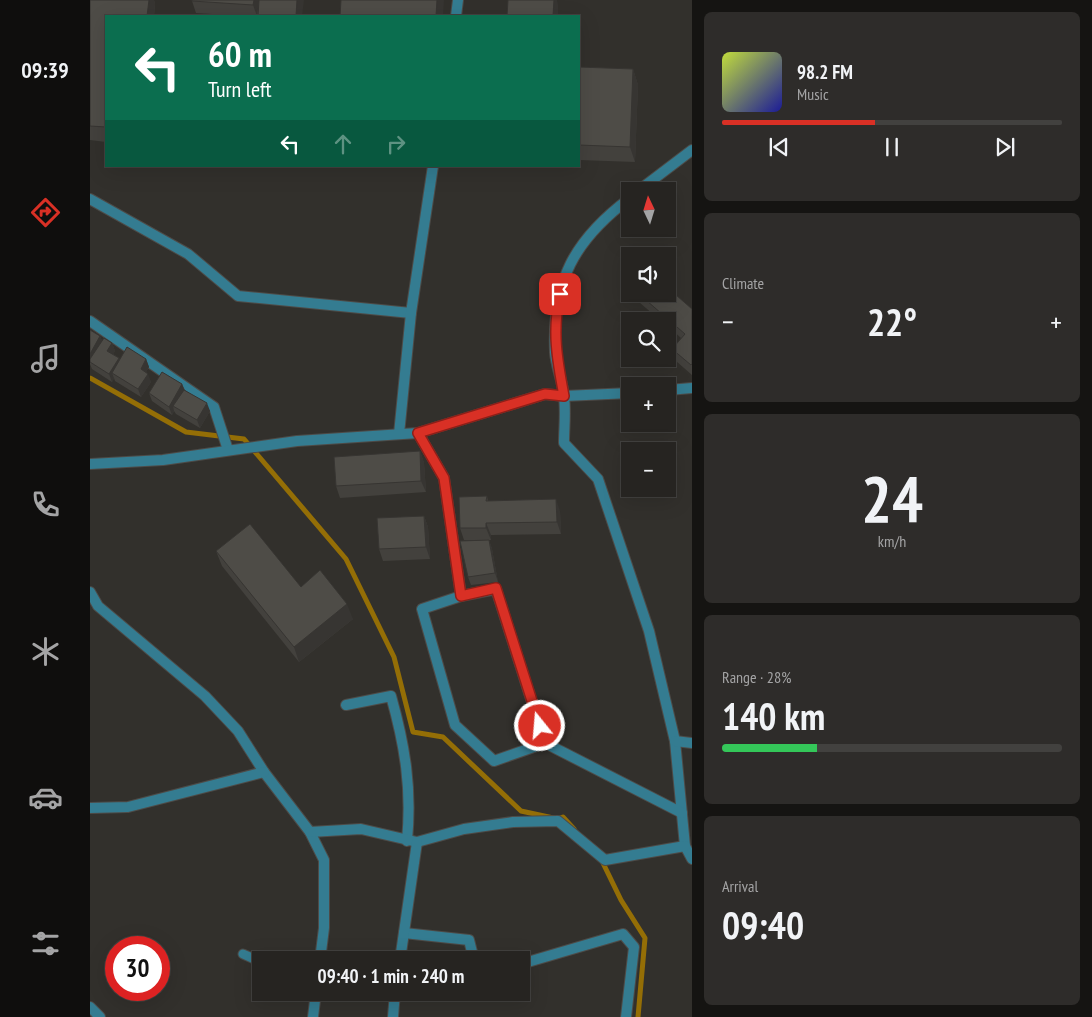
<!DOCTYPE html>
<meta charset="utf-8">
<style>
body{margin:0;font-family:"PT Sans Narrow",sans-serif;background:#2e2c2a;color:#f1f3f6;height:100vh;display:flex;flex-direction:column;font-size:19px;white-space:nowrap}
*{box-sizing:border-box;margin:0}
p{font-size:16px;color:#a4a4a5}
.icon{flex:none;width:28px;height:28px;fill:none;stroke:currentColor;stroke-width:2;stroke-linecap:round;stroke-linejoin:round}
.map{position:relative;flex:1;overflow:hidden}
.sheet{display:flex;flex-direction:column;gap:12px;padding:12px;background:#151412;width:400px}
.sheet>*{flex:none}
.top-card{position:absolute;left:15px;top:15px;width:475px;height:152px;border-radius:0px;box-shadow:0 5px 20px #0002,0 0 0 1px #42413f;background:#0b6e4f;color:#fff;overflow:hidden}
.needle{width:32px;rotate:356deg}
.controls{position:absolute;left:531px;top:182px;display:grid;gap:10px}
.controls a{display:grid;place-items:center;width:55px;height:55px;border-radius:0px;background:#262421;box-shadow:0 5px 20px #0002,0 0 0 1px #42413f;font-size:25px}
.speed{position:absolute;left:15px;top:936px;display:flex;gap:10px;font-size:25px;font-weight:700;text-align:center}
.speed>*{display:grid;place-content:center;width:65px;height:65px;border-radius:50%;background:#262421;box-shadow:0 5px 20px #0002,0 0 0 1px #42413f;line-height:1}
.speed .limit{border:8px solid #d22;background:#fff;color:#111}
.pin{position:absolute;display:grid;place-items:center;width:42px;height:42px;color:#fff;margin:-21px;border-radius:10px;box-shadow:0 2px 8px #0006}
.me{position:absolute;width:55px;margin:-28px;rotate:343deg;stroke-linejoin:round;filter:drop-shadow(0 0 4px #0008)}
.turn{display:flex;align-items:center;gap:18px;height:105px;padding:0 20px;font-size:22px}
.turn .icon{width:65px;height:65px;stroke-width:2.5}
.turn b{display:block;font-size:35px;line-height:42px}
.lanes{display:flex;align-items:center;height:48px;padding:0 20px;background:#0003;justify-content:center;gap:25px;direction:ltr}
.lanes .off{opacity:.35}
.big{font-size:38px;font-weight:700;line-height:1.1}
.sheet .card{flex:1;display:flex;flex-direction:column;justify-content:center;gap:8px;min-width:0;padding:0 18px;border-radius:8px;background:#2e2c2a}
.sheet .dial{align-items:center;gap:0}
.dial b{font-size:65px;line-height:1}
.song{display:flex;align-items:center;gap:15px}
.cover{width:60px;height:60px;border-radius:8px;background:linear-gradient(135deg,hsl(70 70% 55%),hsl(240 70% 35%))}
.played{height:5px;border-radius:2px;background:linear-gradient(90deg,#d93025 45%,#42413f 45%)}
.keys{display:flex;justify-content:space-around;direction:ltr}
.heat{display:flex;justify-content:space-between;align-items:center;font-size:28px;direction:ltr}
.charge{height:8px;border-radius:4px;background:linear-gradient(90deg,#34c759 28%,#42413f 0)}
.trip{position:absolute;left:162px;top:951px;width:278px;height:50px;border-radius:0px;background:#262421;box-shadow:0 5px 20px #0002,0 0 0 1px #42413f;font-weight:700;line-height:50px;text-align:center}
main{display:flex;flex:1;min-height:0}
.tabs{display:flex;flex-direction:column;width:90px;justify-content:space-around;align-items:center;background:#0f0e0d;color:#a4a4a5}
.tabs .icon{width:35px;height:35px}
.tabs .selected{color:#d93025}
.tabs b{font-size:22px;color:#f1f3f6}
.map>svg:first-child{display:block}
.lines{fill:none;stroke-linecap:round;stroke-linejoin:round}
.stream{stroke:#946e06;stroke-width:5}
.service-casing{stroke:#4d4b48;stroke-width:11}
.minor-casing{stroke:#4d4b48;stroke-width:12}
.service{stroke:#347c91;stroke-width:9}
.minor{stroke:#347c91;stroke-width:10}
.wall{fill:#43413d}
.shaded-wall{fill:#373532}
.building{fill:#4e4c47;stroke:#373532}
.route-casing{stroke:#8d1f18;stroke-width:12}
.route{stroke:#d93025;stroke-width:9}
</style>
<main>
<nav class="tabs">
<b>09:39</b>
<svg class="icon selected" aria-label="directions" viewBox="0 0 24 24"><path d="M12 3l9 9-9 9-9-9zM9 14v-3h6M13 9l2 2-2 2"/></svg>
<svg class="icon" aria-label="music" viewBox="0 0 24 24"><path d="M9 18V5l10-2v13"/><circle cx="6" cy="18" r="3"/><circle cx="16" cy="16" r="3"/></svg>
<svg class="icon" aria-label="phone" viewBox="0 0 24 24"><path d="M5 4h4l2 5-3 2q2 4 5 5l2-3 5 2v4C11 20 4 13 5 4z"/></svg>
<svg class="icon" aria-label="climate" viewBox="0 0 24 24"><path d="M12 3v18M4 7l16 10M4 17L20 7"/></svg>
<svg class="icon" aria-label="car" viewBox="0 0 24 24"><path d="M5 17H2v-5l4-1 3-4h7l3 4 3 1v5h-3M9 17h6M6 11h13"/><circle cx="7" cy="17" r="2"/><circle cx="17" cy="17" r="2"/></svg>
<svg class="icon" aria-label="filters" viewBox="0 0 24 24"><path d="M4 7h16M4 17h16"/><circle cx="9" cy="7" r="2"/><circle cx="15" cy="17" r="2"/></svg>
</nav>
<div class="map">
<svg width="602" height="1017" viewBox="0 0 602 1017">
<rect width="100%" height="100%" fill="#32302c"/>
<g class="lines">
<g class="stream">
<polyline points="0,378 96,432 154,439 256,559 304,657 323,732 353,737 431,811 468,819 473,817 484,829"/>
<polyline points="511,859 531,900 555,938 548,1017"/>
</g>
<defs>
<polyline id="service" points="153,954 171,962"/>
<g id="minor">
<polyline points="366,16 368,0"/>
<polyline points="548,191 602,150"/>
<path d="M 540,198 C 484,240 462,281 465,352 C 466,367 473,382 474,397 C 476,412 474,428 474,443 L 508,479 L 559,631 L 585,741 L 595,846 L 602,859"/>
<polyline points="0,199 98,254 148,296 321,313"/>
<polyline points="0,321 124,407 138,450"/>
<polyline points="578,390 602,388"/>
<polyline points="328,433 354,478 371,596 332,609 365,725 404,761 455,743 592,813"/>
<polyline points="309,434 321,313 343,166"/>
<polyline points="0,464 73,460 207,441 328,433 455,394 474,396 540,393"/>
<polyline points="0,592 8,606 115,696 148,731 174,772 220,832 234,860 234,928 230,960"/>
<polyline points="371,596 406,589 455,743"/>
<path d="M 256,705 L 301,696 C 315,746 322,788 317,841"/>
<polyline points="585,741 602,743"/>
<polyline points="0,808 38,807 174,772"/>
<polyline points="220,832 271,829 327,842 374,829 423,822 468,821 515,860 595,846"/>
<polyline points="314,933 379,940 384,960"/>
<polyline points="310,960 327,842"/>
<polyline points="431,964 533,934 544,947 536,1017"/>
<polyline points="0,1007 10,1017"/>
<polyline points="223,1017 226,992"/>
<polyline points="303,1017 305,992"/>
</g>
</defs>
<use href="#service" class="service-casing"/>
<use href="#minor" class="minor-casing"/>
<use href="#service" class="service"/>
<use href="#minor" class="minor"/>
</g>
<g class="wall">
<polygon points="0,0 64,0 65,4 64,16 16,16 16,142 0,140"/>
<polygon points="169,0 212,16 153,16 106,13 102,1"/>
<polygon points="489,67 543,69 548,85 545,162 489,160"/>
<polygon points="540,267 540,294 578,294 602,309 602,375 586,361 582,349 591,338 578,326 578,321 571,321 535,290 531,278"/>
<polygon points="0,330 10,336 12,341 22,343 25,351 23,354 29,358 30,360 56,359 59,367 56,372 61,382 51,397 25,381 24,378 22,382 2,369 0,364"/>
<polygon points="92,384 95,390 120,411 110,428 86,414 84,411 82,415 62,401 59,393"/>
<polygon points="330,451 334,463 336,492 250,498 246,486"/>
<polygon points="397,496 398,501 470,511 471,534 401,535 401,540 374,540 370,528"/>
<polygon points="334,516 338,527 340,559 293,561 289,549"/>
<polygon points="399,540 402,549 408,582 381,585 378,577"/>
<polygon points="126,551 211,587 263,619 209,662 132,566"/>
</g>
<g class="shaded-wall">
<polygon points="59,0 64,0 65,4 64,16 57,16"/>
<polygon points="164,0 169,0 167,16 163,5"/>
<polygon points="207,0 214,0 212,16 206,16"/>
<polygon points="347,0 354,0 353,16 346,16"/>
<polygon points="464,0 467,0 468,5 468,16 463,16"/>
<polygon points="543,69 548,85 545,162 540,147"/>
<polygon points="10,336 13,344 0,361 0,354"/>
<polygon points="22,343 25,351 20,359 17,351"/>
<polygon points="29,358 32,366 22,373 24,378 22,382 19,374"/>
<polygon points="56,359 59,367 53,377 51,369"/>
<polygon points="58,374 61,382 51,397 48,389"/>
<polygon points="92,384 95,392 83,406 84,411 82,415 79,407"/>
<polygon points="117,403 120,411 110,428 107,420"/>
<polygon points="330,451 334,463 336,492 331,481"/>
<polygon points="466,499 470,511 471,534 467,522"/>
<polygon points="334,516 338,527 340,559 336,547"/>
<polygon points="396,523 401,535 401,540 396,528"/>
<polygon points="399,540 402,549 408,582 405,573"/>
<polygon points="257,604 263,619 209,662 204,647"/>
</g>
<g class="building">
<polygon points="0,0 59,0 57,16 16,16 16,127 0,126"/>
<polygon points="102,0 164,0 163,5 102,1"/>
<polygon points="169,0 207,0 206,16 168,16"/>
<polygon points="251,0 347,0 346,16 250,16"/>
<polygon points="418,0 464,0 463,16 417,16"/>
<polygon points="489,67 543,69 540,147 489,145"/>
<polygon points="540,267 540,286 531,278"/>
<polygon points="578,288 602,309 602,364 601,365 582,349 595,334 549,294 578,294"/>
<polygon points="0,330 10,336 0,354"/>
<polygon points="14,338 22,343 17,351 29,358 19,374 0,362 0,359"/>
<polygon points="37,347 56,359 51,369 58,374 48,389 22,373"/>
<polygon points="72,372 92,384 79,407 59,393"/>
<polygon points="94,390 117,403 107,420 83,406"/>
<polygon points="330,451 331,481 246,486 244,457"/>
<polygon points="397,496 396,501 466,499 467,522 396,523 396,528 370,528 369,497"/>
<polygon points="334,516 336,547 289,549 287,518"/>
<polygon points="160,524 211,587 230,570 257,604 204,647 126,551"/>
<polygon points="399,540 405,573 378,577 370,541"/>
</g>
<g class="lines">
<defs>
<path id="route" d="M 450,726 L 406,588 L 371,596 L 354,478 L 328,433 L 455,394 L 474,396 C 467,359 462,331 470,294"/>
</defs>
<use href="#route" class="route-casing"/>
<use href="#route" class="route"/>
</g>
</svg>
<div class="controls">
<a><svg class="needle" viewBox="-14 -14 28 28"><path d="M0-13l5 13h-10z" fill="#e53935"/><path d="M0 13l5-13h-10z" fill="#a4a4a5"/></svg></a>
<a><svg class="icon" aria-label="sound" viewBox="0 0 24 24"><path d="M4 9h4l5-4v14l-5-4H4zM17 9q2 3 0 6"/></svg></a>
<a><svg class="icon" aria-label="search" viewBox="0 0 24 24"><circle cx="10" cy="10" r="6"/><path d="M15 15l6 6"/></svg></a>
<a>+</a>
<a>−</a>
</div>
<div class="speed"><div class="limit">30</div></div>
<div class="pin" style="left:470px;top:294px;background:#d93025"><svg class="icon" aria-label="arrive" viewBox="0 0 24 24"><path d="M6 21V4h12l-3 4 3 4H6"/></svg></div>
<svg class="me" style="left:450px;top:726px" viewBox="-20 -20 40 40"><circle r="17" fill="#d93025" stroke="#fff" stroke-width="3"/><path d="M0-11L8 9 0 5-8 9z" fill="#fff"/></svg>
<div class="trip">09:40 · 1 min · 240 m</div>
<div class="top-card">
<div class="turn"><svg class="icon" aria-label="left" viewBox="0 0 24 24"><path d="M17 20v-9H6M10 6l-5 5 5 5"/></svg><div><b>60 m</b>Turn left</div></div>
<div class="lanes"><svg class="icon" aria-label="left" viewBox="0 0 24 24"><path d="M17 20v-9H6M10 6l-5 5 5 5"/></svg><svg class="icon off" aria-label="ahead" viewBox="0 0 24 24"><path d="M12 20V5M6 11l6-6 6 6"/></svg><svg class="icon off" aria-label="right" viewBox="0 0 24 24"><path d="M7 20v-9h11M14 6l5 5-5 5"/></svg></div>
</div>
</div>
<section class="sheet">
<div class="card">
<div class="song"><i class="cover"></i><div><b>98.2 FM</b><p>Music</p></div></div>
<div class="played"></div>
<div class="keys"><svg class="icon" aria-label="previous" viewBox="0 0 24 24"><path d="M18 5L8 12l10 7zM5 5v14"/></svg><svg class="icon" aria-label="pause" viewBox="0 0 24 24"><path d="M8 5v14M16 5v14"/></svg><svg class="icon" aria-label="next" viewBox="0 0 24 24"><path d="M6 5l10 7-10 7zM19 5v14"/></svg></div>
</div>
<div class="card"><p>Climate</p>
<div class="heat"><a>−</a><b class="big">22°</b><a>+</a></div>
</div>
<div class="card dial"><b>24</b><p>km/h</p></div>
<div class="card"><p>Range · 28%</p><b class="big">140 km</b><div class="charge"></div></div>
<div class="card"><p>Arrival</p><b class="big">09:40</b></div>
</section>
</main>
